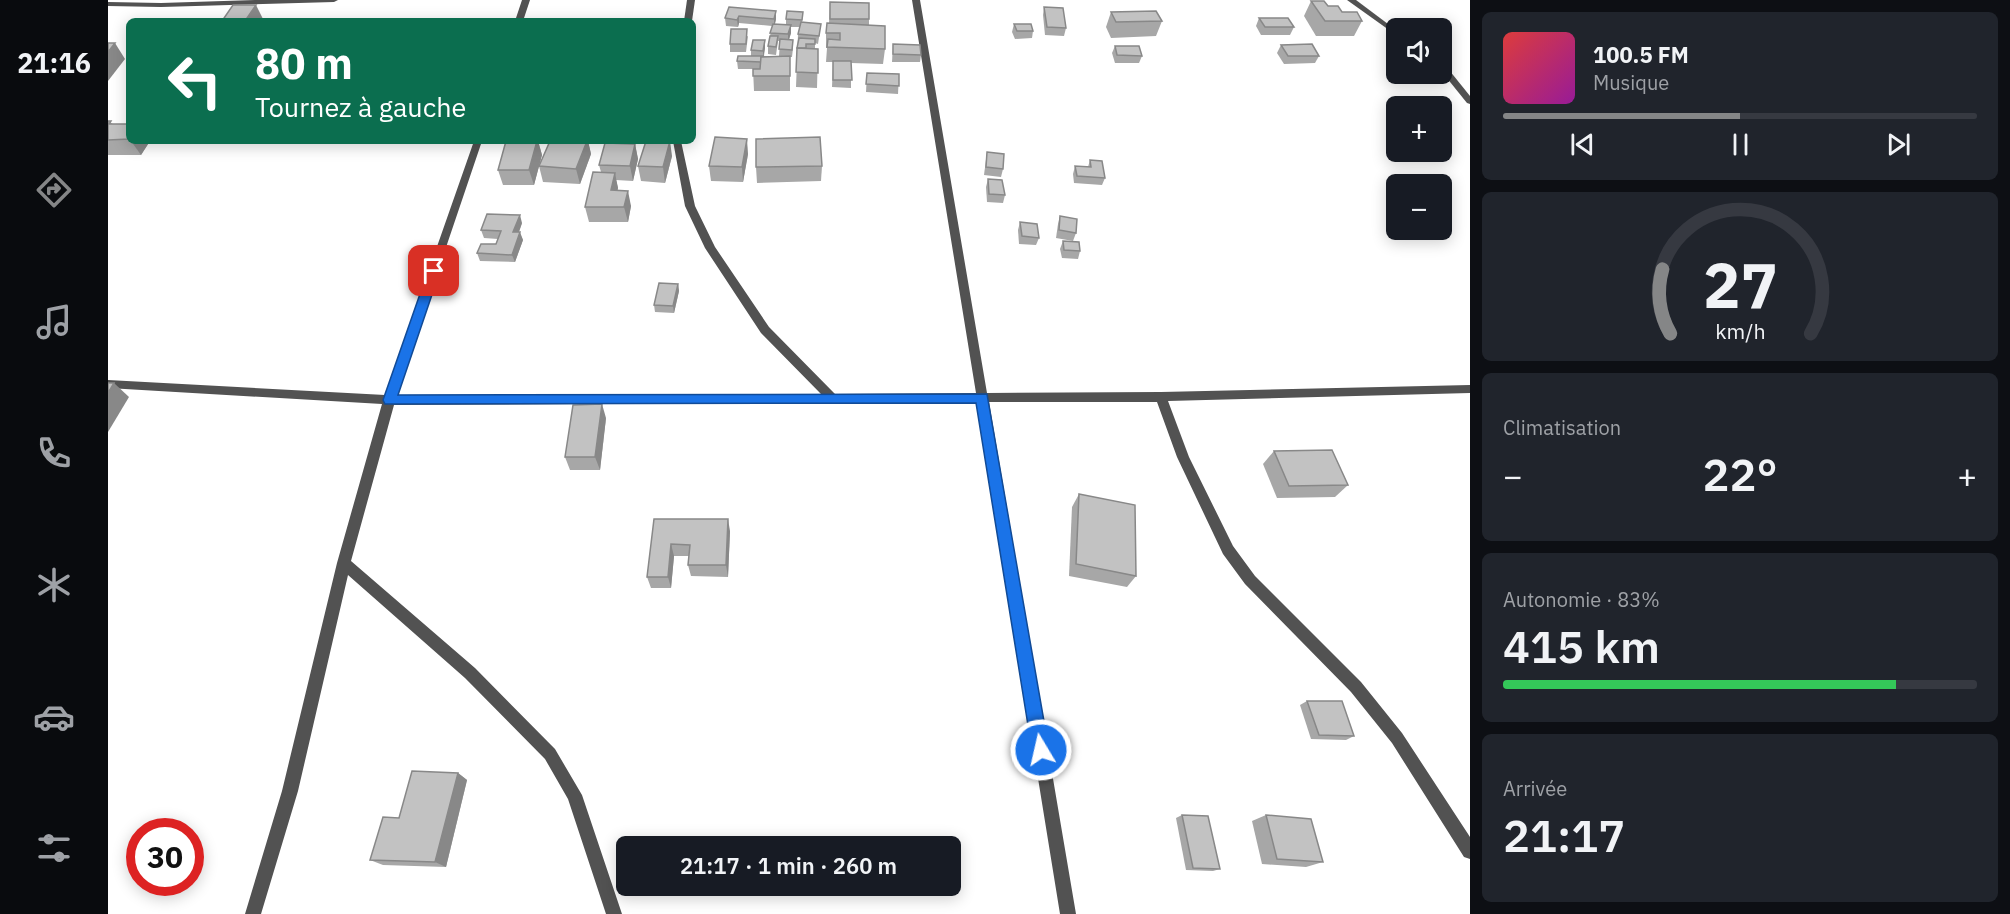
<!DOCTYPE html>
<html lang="fr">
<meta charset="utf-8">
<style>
body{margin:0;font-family:"IBM Plex Sans",sans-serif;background:#20242c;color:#f1f3f6;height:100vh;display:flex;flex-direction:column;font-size:22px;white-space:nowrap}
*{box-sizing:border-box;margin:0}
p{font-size:20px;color:#9ea1a6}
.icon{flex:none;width:33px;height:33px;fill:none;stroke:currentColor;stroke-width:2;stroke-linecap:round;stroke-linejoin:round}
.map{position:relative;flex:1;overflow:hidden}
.panel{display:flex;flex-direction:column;gap:12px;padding:12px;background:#0d0f14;width:540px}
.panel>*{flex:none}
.banner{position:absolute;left:18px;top:18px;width:570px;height:126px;border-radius:9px;box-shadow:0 3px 15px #0003;background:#0b6e4f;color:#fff;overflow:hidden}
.buttons{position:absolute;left:1278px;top:18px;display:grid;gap:12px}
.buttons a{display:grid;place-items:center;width:66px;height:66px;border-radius:9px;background:#171b24;box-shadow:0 3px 15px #0003;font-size:30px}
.speed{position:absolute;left:18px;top:818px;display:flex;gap:12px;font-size:30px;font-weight:700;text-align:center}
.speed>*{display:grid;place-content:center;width:78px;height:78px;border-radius:50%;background:#171b24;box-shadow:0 3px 15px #0003;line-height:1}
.speed .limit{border:9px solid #d22;background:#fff;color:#111}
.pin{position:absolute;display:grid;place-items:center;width:51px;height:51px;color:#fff;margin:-26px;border-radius:12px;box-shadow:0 3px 9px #0006}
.me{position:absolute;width:66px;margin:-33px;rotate:351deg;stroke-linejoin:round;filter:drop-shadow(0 0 4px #0008)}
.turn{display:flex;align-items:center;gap:21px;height:126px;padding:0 30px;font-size:27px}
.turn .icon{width:78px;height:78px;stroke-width:2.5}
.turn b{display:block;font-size:42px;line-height:51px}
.big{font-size:45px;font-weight:600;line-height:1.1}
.panel .card{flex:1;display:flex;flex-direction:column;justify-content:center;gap:9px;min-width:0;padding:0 21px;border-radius:9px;background:#20242c}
.panel .dial{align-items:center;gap:0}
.dial svg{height:156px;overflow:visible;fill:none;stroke:#363941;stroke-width:7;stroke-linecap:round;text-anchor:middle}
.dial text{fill:#f1f3f6;stroke:none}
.song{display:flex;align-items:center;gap:18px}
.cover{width:72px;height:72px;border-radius:9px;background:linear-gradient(135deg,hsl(0 70% 55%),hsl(300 70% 35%))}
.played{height:6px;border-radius:3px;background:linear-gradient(90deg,#858687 50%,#363941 50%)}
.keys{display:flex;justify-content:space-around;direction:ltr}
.heat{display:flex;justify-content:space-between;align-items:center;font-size:33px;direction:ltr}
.charge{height:9px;border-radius:4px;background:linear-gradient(90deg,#34c759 83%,#363941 0)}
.trip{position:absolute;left:508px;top:836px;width:345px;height:60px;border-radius:9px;background:#171b24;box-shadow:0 3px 15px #0003;font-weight:600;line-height:60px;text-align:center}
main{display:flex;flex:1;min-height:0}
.tab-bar{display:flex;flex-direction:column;width:108px;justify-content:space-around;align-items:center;background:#090b0e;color:#9ea1a6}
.tab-bar .icon{width:42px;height:42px}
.tab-bar .selected{color:#858687}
.tab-bar b{font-size:27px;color:#f1f3f6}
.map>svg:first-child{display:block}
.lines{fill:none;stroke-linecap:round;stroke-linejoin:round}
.street{fill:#525252;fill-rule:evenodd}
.wall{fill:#a7a7a7}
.shaded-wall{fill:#888}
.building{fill:#c2c2c2;stroke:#888;stroke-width:1.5}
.route{fill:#1a73e8;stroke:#114b97;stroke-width:1.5}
</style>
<main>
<nav class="tab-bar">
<b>21:16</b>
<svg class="icon selected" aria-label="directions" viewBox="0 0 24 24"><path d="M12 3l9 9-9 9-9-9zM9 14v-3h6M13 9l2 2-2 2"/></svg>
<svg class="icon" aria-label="music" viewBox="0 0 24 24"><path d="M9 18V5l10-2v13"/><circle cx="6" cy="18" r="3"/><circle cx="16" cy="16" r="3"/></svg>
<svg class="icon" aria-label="phone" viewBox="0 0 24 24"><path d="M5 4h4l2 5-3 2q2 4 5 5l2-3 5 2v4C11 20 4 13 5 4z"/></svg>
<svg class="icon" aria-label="climate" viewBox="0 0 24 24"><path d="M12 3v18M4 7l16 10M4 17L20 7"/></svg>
<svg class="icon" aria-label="car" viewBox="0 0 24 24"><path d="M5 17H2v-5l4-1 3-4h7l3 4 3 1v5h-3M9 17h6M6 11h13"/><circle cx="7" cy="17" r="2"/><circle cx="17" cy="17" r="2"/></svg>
<svg class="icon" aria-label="filters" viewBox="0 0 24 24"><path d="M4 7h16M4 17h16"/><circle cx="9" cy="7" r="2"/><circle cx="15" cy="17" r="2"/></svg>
</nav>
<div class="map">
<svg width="1362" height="914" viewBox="0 0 1362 914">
<rect width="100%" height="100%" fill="#fff"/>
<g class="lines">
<g class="street">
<polygon points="147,0 230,0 226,2 53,7 0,6 0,2 53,3"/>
<polygon points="414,0 422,0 415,21 407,21"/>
<polygon points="579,0 587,0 584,21 576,21"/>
<polygon points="804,0 812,0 879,393 1053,392 1362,385 1362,393 1060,401 1081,457 1125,546 1147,576 1253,682 1294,733 1362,837 1362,859 1356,857 1284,743 1243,692 1137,584 1115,554 1069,457 1049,402 881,402 968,914 952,914 869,402 286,405 243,561 367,668 447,749 474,795 514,914 498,914 460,799 437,759 357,678 240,575 190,791 153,914 137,914 174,791 229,563 274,404 0,388 0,380 277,395 366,141 374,141 288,395 713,394 653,333 597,248 577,206 565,141 573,141 587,206 607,247 661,327 727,394 868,393"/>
<polygon points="1239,0 1248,0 1288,30 1288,35"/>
<polygon points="1334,65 1337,65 1362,96 1362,104 1359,103 1334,72"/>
</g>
</g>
<g class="wall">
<polygon points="1203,1 1220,6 1254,21 1246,36 1208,36 1196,16"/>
<polygon points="722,2 761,19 761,25 777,49 775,64 743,63 743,88 724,87 725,62 718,62 719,48 718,48 718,33 721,23"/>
<polygon points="621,7 668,19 667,24 678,25 678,19 695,12 694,22 712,31 710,44 707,43 707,49 710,49 709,88 688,87 690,34 692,27 683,27 683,33 681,40 685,40 685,48 684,57 682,57 682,91 646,91 645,69 630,69 629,61 643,56 643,50 657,40 657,48 656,56 671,56 672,41 670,41 668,55 660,54 660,46 664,26 631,23 630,27 618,26 617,18"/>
<polygon points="936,7 958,28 956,36 937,35 935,15"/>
<polygon points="1003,12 1054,21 1048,36 1003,38 998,27"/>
<polygon points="1151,18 1186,27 1182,35 1153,35 1148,26"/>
<polygon points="906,24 925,31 924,38 907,39 904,32"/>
<polygon points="640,36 638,52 622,52 622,44"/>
<polygon points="785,44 813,55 812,62 784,62"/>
<polygon points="1173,45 1211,56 1207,63 1176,64 1169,53"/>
<polygon points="1007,46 1034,56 1031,63 1007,63 1004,53"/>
<polygon points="759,73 791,74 790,94 758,92"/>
<polygon points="0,121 5,124 21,124 21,141 42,141 33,155 0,155"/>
<polygon points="398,141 430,141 434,155 426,185 395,185 390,170"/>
<polygon points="442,141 480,141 483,154 472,184 435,182 431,166"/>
<polygon points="527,144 530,159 525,181 508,180 510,188 509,191 523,206 520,222 481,222 477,207 493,172 491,165"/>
<polygon points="879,152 895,169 893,177 876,175"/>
<polygon points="640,154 635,182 603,181 601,166"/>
<polygon points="564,156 557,183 533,181 530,166"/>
<polygon points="982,160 997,178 994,185 966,183 965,174 967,166 980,167"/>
<polygon points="714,166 713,181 649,183 648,167"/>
<polygon points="880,179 897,195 895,203 879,202 878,187"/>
<polygon points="952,216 968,233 965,241 948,238 950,224"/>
<polygon points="912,222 931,238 928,245 911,244 910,230"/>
<polygon points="414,223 411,232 415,240 407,262 372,261 369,253 388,244 390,239 376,238 373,230"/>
<polygon points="955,241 972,251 970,259 954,258 952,249"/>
<polygon points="570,284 571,291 566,313 547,312 546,305"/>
<polygon points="498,418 492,470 462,470 457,457"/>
<polygon points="1166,451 1240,485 1227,497 1169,498 1155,464"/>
<polygon points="971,494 1028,576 1019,587 961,576 964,507"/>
<polygon points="546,519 622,531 620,577 583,576 580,565 581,556 566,556 563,588 543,588 539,577"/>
<polygon points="1199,701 1246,736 1238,740 1203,739 1192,705"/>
<polygon points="350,773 359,780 338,867 275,865 262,860 291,818"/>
<polygon points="1074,815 1112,869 1105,871 1078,870 1068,818"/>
<polygon points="1158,815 1215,862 1198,867 1154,864 1144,821"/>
</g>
<g class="shaded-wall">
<polygon points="148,5 156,21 137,21"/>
<polygon points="668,11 668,19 666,27 666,19"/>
<polygon points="631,16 631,23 630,27 629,20"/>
<polygon points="683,25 683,33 680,42 680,34"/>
<polygon points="657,40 657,48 655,58 655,51"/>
<polygon points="7,43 17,59 0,81 0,52"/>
<polygon points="639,139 640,154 635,182 634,167"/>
<polygon points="23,141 42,141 33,155"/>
<polygon points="429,141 430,141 434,155 426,185 421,170"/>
<polygon points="479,141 480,141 483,154 472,184 468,169"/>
<polygon points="562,141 564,156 557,183 555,167"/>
<polygon points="527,144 530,159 525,181 522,166"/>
<polygon points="507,173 510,188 506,206 503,190"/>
<polygon points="520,191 523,206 520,222 516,207"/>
<polygon points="412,215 414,223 408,240 405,232"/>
<polygon points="412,232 415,240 407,262 404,255"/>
<polygon points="570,284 571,291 566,313 565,306"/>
<polygon points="6,383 21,397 0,432 0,393"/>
<polygon points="494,404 498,418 492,470 487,457"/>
<polygon points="620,519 622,531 620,577 618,565"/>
<polygon points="563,544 566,556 563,588 560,577"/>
<polygon points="350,773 359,780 338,867 327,862"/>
</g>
<g class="building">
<polygon points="1203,1 1216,1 1220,6 1230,6 1234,12 1249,12 1254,21 1217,21"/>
<polygon points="722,2 761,3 761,19 722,19"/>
<polygon points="125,5 148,5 137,21 114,21"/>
<polygon points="621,7 668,11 666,19 631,16 629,20 617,18"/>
<polygon points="936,7 955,8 958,28 939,27"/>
<polygon points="679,11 695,12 694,20 678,19"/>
<polygon points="1048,11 1054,21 1008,22 1003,12"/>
<polygon points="1151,18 1180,18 1186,27 1157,27"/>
<polygon points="693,22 713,24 711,36 690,34"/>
<polygon points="719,23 777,26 777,49 719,47 720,39 732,40 732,33 718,33"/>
<polygon points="665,24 683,25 680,34 662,33"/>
<polygon points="906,24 923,24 925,31 909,31"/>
<polygon points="623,29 639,29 638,44 622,44"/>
<polygon points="662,36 670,36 668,47 660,46"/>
<polygon points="691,38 707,39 707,44 698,44 698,48 689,48"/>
<polygon points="672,39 685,40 684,50 671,49"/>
<polygon points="645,40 657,40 655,51 643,50"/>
<polygon points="0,43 7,43 0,52"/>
<polygon points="785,44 812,45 813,55 785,54"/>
<polygon points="1204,44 1211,56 1180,56 1173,45"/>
<polygon points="1007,46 1031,46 1034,56 1009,55"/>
<polygon points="689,48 710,49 710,73 688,72"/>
<polygon points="630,56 656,56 653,57 653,62 629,61"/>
<polygon points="682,56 682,76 645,76 645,69 652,69 653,57"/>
<polygon points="725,61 743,61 744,80 725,80"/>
<polygon points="759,73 791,74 791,86 758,84"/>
<polygon points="0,121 3,121 1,124 21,124 21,139 0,140"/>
<polygon points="607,137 639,139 634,167 601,166"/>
<polygon points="712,137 714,166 648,167 648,139"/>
<polygon points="398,141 429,141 421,170 390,170"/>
<polygon points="442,141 479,141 468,169 431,166"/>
<polygon points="538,141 562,141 555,167 530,166"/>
<polygon points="497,143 527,144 522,166 491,165"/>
<polygon points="879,152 896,154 895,169 878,167"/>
<polygon points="982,160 994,161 997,178 969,176 967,166 983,167"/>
<polygon points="485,172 507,173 503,190 520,191 516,207 477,207"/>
<polygon points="880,179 894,180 897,195 881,194"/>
<polygon points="379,214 412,215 405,232 412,232 404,255 369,253 373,244 388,244 393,231 373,230"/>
<polygon points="952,216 969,219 968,233 951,230"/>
<polygon points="912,222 929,224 931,238 914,236"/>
<polygon points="955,241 971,242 972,251 956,250"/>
<polygon points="551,283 570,284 565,306 546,305"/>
<polygon points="0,383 6,383 0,393"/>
<polygon points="494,404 487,457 457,457 465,405"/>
<polygon points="1224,450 1240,485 1181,486 1166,451"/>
<polygon points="971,494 1027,505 1028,576 968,564"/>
<polygon points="546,519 620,519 618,565 580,565 582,545 563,544 560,577 539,577"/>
<polygon points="1199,701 1234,701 1246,736 1211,735"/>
<polygon points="304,771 350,773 327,862 262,860 275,817 291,818"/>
<polygon points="1074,815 1100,816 1112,869 1085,868"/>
<polygon points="1158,815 1203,819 1215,862 1169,859"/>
</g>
<polygon class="route" points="326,267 332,271 290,395 879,394 941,750 939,756 933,758 927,756 924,750 868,403 277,404 275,400 320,271"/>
</svg>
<div class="buttons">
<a><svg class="icon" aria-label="sound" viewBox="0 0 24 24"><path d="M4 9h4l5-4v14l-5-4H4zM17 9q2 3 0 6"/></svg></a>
<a>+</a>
<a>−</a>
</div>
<div class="speed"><div class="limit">30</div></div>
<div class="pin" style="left:326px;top:271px;background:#d93025"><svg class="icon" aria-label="arrive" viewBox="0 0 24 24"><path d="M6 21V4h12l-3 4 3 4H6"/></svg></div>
<svg class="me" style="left:933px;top:750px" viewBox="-20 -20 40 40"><circle r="17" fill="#1a73e8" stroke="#fff" stroke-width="3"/><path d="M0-11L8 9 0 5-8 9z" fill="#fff"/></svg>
<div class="trip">21:17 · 1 min · 260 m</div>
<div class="banner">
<div class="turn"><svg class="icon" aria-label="left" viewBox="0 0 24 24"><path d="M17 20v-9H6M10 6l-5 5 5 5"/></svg><div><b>80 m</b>Tournez à gauche</div></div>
</div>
</div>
<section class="panel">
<div class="card">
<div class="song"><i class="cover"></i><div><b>100.5 FM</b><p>Musique</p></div></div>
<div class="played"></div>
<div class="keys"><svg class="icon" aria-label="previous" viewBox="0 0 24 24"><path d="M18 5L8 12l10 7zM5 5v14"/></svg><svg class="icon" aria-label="pause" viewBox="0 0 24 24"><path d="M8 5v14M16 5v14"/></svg><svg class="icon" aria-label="next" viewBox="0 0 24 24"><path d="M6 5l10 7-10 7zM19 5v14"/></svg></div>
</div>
<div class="card dial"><svg viewBox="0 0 100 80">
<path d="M14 69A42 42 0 1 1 86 69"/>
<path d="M14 69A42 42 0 0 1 10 36" stroke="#858687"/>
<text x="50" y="56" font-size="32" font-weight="700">27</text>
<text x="50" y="72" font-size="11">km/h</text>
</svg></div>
<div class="card"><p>Climatisation</p>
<div class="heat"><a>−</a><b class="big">22°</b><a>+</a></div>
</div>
<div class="card"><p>Autonomie · 83%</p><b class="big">415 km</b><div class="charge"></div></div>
<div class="card"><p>Arrivée</p><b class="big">21:17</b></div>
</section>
</main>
